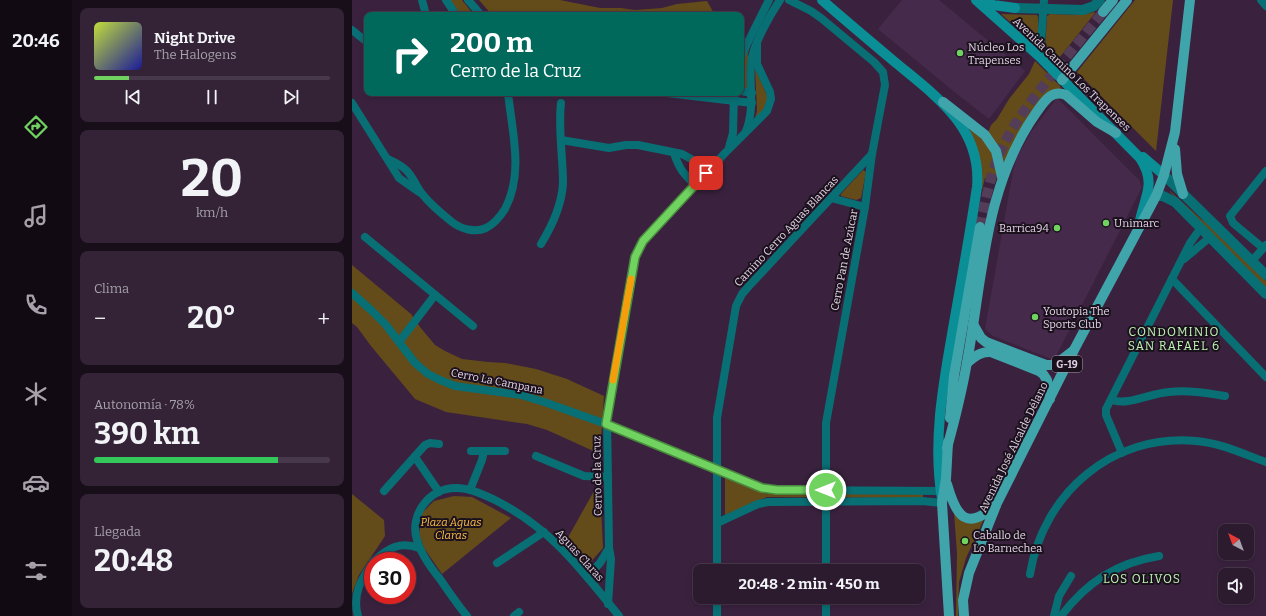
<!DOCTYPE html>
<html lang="es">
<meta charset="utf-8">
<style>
body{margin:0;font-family:Bitter,serif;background:#342337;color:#f1f3f6;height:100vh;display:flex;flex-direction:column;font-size:15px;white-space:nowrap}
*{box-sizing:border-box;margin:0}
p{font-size:13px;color:#a6a1aa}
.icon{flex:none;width:22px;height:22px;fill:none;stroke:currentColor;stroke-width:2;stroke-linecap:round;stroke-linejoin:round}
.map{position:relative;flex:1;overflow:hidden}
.drawer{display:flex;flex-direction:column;gap:8px;padding:8px;background:#180e1a;width:280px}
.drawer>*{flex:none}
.guide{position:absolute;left:12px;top:12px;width:380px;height:84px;border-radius:8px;box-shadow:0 2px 6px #0003,0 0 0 1px #48384b;background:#00695c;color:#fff;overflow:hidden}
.needle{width:26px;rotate:319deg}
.buttons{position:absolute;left:866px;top:524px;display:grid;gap:8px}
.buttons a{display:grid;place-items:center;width:36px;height:36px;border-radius:8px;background:#2c1a2f;box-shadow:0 2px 6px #0003,0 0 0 1px #48384b;font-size:20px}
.speed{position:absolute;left:12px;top:552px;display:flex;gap:8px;font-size:20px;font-weight:700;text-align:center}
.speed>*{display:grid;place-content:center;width:52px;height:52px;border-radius:50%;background:#2c1a2f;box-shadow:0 2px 6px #0003,0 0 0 1px #48384b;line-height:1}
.speed .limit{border:6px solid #d22;background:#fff;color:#111}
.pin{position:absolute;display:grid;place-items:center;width:34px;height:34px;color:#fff;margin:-17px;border-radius:8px;box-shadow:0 2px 6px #0006}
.me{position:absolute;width:44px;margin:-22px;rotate:270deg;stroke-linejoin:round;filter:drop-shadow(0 0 3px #0008)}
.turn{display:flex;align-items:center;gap:14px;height:84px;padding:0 20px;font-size:18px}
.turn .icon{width:52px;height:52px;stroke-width:2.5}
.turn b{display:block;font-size:28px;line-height:34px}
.big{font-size:30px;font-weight:700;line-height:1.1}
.drawer .widget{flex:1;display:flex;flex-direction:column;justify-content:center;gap:6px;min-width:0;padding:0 14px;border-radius:8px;background:#342337}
.drawer .dial{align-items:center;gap:0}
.dial b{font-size:52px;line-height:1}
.song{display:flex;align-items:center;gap:12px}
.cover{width:48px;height:48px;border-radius:6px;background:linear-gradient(135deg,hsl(70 70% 55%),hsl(240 70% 35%))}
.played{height:4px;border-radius:2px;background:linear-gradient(90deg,#70d35f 15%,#48384b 15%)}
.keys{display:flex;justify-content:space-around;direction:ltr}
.heat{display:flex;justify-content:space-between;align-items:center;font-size:22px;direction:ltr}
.charge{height:6px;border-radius:3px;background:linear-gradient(90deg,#34c759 78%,#48384b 0)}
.trip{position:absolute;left:341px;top:564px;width:232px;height:40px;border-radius:8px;background:#2c1a2f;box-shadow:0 2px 6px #0003,0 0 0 1px #48384b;font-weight:700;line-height:40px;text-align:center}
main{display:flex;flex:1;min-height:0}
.tabs{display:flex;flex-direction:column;width:72px;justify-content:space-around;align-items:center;background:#120a13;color:#a6a1aa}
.tabs .icon{width:28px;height:28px}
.tabs .selected{color:#70d35f}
.tabs b{font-size:18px;color:#f1f3f6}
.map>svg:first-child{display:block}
.built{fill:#462a4c}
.green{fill:#644b1a}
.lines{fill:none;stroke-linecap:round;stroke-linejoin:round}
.primary-tunnel{stroke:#533d58;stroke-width:10;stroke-dasharray:10 5;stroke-linecap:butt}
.minor{stroke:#086f74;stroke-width:8}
.tertiary{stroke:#086f74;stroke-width:10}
.secondary{stroke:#0b8f96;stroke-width:10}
.primary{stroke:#40a5ab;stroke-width:10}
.route-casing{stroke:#49893e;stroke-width:10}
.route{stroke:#70d35f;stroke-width:7}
.slow{stroke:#f59e0b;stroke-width:7}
.poi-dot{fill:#70d35f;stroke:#1b111d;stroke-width:1.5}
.labels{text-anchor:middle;stroke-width:4;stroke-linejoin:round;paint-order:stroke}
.shield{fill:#1b111d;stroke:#a699a9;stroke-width:1}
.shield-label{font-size:10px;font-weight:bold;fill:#e2d3e5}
.poi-label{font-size:11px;fill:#e2d3e5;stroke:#1b111d;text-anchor:start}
.street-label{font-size:11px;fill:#e2d3e5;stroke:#1b111d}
.park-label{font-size:11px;font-style:italic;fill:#ffc144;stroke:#1b111d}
.neighbourhood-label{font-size:12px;letter-spacing:1px;fill:#c0f5b6;stroke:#1b111d}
</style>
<main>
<nav class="tabs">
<b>20:46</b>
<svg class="icon selected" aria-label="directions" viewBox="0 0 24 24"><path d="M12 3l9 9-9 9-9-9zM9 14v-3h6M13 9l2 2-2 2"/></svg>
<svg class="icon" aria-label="music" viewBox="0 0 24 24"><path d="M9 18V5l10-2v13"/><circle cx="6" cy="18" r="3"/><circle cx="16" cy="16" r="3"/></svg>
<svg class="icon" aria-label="phone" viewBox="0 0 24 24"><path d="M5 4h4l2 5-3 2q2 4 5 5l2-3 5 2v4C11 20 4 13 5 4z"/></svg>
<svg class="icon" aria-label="climate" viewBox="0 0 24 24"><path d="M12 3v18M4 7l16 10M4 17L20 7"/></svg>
<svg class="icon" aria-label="car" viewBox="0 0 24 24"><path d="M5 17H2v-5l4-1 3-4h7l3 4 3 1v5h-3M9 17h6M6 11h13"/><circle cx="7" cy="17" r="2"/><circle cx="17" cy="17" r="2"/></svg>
<svg class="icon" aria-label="filters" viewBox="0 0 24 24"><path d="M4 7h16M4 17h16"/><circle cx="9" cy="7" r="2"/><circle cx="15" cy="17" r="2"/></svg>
</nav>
<section class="drawer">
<div class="widget">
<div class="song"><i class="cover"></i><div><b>Night Drive</b><p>The Halogens</p></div></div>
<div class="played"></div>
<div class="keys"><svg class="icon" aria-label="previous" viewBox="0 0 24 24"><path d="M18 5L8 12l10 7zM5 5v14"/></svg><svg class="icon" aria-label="pause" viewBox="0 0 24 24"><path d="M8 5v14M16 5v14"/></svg><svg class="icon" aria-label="next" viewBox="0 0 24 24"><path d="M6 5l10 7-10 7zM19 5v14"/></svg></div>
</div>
<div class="widget dial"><b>20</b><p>km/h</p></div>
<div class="widget"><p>Clima</p>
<div class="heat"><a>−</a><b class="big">20°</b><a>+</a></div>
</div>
<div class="widget"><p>Autonomía · 78%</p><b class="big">390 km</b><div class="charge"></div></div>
<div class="widget"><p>Llegada</p><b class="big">20:48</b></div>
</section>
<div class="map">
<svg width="914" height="616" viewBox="0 0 914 616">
<rect width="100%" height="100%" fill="#3a223f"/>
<g class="built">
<polygon points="550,0 587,0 673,71 637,119 600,90 526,29"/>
<polygon points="705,98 787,180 790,187 702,360 641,336 633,329 661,171 665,157 679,132"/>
</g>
<g class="green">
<polygon points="98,0 110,0 122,15 109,15"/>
<polygon points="127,0 208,0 248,8 269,8 283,10 310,8 325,4 355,1 363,15 140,15"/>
<polygon points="783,0 821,0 804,151 725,72"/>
<polygon points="742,12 743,13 703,63 693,52 693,49 695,16 698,14 730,15"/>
<polygon points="649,14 685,15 686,17 686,42 682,43"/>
<polygon points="398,45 396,54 396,87 395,88 389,87 389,68"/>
<polygon points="683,61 708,86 709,89 703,90 652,164 636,133 639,125 645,119 657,99 677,74"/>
<polygon points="403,68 417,100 412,113 402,122 405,111"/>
<path d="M 619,127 L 639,148 L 645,172 L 644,182 L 633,178 L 630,190 C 629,168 628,151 618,131 Z"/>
<polygon points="511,170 514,172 509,198 504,200 489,196 489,194"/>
<polygon points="818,191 849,219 858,225 914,281 914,288 818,192"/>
<polygon points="0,265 59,314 68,327 83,345 93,351 110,359 136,362 153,363 184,369 215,379 252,396 248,454 195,430 175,424 94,412 63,399 19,346 5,327 0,323"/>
<polygon points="373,478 415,494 571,493 571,498 415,497 373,515"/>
<polygon points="246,484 248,484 251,548 236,565 233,564 214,541"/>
<polygon points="0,494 32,520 33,536 7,575 0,594"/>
<polygon points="102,496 120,497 159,518 90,574 72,548 67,534 70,513 82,501"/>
<polygon points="602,513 632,519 614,558 607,582 606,616 604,616 604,615 605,553"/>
</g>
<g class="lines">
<path class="primary-tunnel" d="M 628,227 C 633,202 638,176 648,153 C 660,124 680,100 699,76 C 716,55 734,33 751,12"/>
<g class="minor">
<polyline points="70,0 74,15"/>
<polyline points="94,0 104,15"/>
<polyline points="116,0 129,15"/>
<polyline points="437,0 459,11 469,18 522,62 531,72 533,85 520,154 513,207 474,423 474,571"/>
<polyline points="909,0 914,6"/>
<polyline points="0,30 15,42"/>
<polyline points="688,57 692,0"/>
<polyline points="389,58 395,44 417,0"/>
<polyline points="389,91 400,93"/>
<polyline points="315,93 400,103"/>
<polyline points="0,103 47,178 67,192"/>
<path d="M 394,131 C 403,108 397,87 399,64 C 400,46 418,15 428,0"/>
<polyline points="209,140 257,148 274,145 286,145 330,154 341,160 354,173"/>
<polyline points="377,147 381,133 382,93"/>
<path d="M 322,153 C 327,169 332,174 343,185"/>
<path d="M 36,159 C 42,162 49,165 54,170 C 61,176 64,187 71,195 C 79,205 90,214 100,222 C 109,229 123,233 134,228 C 142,224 148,217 153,209 C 172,173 160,131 156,93"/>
<polyline points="479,198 513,207"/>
<polyline points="13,237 121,326"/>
<path d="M 189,244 C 200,226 210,205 211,183 C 211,156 206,130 209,103"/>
<polyline points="911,248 881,223 878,216 914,171"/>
<polyline points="832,259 857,238"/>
<polyline points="900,261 914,245"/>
<polyline points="820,279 914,377"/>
<polyline points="0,293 20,311 34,325 63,363 76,374 88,380 103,386 169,395 195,403 254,424 410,488 425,490 588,491"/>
<polyline points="47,342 83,295"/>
<path d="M 760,400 C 776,406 799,393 817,392 C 836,390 854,393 873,396"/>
<polyline points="119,451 153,451"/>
<polyline points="770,453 754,415 754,409 838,243 848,229"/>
<polyline points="184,456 232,476 256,477"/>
<polyline points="63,457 87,492"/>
<polyline points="118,490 130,460 132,451"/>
<polyline points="32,491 73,445 78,443 87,444"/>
<polyline points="365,523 406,504 416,502 570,501 590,503"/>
<path d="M 22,561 C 36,548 48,541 67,548"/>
<polyline points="145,563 192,532"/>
<polyline points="365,571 365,418 384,306 390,294 397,286 520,154"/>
<path d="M 678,574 C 691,493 761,433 844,441 C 869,443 891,454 914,462"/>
<polyline points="235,577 248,563 257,548"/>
<polyline points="474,597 474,616"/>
<polyline points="256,604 259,559 257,548 255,417 283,257 288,245 295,237 373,153 415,111 419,99 418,92 405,64 405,43"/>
<path d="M 6,616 C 0,595 9,579 21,562"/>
<path d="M 115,616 C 105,604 97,592 88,579 C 79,568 69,554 65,540 C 57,515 77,488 104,488 C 117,488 130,494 141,499 C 199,528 228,568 267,616"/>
<polyline points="162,616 167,612"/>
<polyline points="365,616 365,597"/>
<polyline points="702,616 707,596 719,576"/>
<path d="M 709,616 C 735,582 764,563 807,556"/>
</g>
<g class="tertiary">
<polyline points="663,8 731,10 742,6 748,0"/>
<polyline points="812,175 914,275"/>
<polyline points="804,196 811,196 823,202 914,294"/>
</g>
<g class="secondary">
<path d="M 470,0 C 494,21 519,42 544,63 C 585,97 630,128 625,187 C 618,233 610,278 602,323 C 592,380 580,440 590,499"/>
<path d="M 624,0 L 688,57 L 788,158 C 806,185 791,198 787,226"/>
<polyline points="631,0 641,5 663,8"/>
<polyline points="791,157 812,175"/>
</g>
<g class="primary">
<polyline points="751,12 761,0"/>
<polyline points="710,80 775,0"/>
<polyline points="591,102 633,135 644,151 650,177"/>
<polyline points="823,149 825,174 831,194"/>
<polyline points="621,324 629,338 634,342 694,365 703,365 721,351"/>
<path d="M 615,363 C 622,357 629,351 639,352 L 687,371 L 691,374 L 695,380 L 698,399"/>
<polyline points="598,418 602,376 628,227"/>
<polyline points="596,442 594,479 590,503 597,616"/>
<path d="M 595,448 C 603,419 610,391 615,362 C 631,276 632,187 684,113 C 692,102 699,89 714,95 L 745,122 L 764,133"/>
<path d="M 595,484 C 604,516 614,532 644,505"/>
<polyline points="612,616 611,600 617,573 645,503 723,348 804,196 812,175 823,132 838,0"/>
</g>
</g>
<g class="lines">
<defs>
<polyline id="route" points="354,173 291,241 283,257 254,424 410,488 425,490 474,490"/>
</defs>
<use href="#route" class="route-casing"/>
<use href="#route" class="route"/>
<polyline class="slow" points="261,380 279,279"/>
</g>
<g class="poi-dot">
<circle cx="608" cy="53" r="4"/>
<circle cx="754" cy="223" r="4"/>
<circle cx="705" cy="228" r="4"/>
<circle cx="683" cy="317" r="4"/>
<circle cx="613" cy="541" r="4"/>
</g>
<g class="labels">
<rect class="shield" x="700" y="356" width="30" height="16" rx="3"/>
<g class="shield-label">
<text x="715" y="368">G-19</text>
</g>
<g class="poi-label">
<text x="616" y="51">Núcleo Los<tspan x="616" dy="13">Trapenses</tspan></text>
<text x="762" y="227">Unimarc</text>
<text x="697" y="232" text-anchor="end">Barrica94</text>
<text x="691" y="315">Youtopia The<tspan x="691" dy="13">Sports Club</tspan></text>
<text x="621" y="539">Caballo de<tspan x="621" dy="13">Lo Barnechea</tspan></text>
</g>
<g class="street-label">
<text transform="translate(720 74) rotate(44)" y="4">Avenida Camino Los Trapenses</text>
<text transform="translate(434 231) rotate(-47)" y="4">Camino Cerro Aguas Blancas</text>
<text transform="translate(492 260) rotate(-79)" y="4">Cerro Pan de Azúcar</text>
<text transform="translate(145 381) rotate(11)" y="4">Cerro La Campana</text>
<text transform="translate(661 447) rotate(-64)" y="4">Avenida José Alcalde Délano</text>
<text transform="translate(245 476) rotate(-91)" y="4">Cerro de la Cruz</text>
<text transform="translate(228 555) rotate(48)" y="4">Aguas Claras</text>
</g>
<g class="park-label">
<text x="99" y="526">Plaza Aguas<tspan x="99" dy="13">Claras</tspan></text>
</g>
<g class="neighbourhood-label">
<text x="822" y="336">CONDOMINIO<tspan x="822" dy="14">SAN RAFAEL 6</tspan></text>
<text x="790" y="583">LOS OLIVOS</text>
</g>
</g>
</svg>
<div class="buttons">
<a><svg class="needle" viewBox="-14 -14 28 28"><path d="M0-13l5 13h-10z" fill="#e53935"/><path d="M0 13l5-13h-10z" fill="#a6a1aa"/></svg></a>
<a><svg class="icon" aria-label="sound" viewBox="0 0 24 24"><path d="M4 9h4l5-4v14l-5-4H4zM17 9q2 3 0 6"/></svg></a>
</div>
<div class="speed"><div class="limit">30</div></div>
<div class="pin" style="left:354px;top:173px;background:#d93025"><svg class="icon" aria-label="arrive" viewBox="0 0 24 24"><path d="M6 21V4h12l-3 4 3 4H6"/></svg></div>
<svg class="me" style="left:474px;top:490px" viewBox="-20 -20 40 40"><circle r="17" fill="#70d35f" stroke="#fff" stroke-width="3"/><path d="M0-11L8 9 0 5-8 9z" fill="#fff"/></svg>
<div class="trip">20:48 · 2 min · 450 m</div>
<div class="guide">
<div class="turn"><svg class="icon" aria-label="right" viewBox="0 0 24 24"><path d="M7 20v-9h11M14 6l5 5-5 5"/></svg><div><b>200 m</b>Cerro de la Cruz</div></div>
</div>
</div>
</main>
